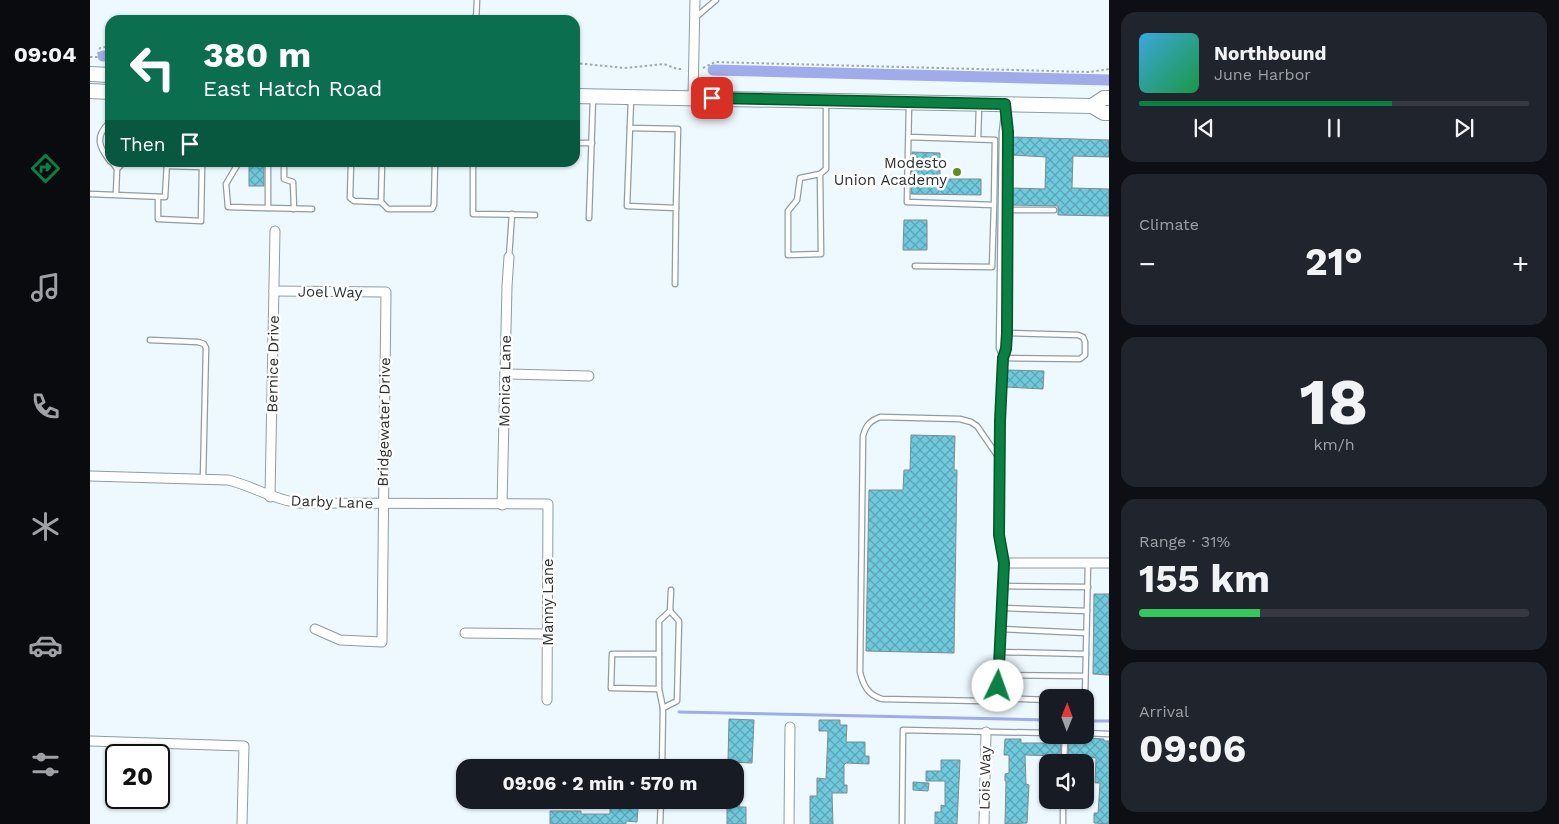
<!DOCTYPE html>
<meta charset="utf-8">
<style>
body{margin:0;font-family:"Work Sans",sans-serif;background:#20242c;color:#f1f3f6;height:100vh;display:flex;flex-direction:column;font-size:19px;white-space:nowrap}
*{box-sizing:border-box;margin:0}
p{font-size:16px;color:#9ea1a6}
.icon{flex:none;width:28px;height:28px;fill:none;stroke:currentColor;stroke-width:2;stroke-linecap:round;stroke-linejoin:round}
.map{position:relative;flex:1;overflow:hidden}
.sheet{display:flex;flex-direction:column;gap:12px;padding:12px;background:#0d0f14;width:450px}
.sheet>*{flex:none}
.top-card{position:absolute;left:15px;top:15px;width:475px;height:152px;border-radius:15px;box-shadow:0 1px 4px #0004;background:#0b6e4f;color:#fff;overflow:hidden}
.needle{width:32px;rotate:1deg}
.controls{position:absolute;left:949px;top:689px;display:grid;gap:10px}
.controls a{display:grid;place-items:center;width:55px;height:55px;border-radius:10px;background:#171b24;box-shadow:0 1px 4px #0004;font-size:25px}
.speed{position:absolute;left:15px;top:744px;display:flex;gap:10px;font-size:25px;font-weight:700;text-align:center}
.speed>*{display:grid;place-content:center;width:65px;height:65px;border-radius:50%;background:#171b24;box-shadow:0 1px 4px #0004;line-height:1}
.speed .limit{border:2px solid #111;border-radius:8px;background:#fff;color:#111}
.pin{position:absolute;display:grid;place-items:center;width:42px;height:42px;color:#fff;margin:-21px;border-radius:10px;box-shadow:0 2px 8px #0006}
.me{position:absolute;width:55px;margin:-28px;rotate:3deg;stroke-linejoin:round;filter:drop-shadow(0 0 4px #0008)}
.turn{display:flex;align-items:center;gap:18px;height:105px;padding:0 15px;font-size:22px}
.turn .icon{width:65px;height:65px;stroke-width:2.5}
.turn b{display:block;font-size:35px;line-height:42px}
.then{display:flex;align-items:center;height:48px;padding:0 15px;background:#0003;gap:10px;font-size:19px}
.big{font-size:38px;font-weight:700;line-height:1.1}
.sheet .tile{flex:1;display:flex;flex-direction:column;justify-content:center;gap:8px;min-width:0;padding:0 18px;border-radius:15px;background:#20242c}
.sheet .dial{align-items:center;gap:0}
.dial b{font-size:65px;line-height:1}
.song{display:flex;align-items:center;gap:15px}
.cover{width:60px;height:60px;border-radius:8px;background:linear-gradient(135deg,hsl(200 70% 55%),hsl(140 70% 35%))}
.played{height:5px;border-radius:2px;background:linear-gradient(90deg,#0b8043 65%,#363941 65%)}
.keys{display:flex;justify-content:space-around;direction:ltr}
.heat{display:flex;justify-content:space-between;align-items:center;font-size:28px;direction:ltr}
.charge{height:8px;border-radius:4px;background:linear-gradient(90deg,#34c759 31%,#363941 0)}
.trip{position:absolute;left:366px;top:759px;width:288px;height:50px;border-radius:15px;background:#171b24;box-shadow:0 1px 4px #0004;font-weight:700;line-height:50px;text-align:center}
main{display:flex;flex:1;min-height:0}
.menu{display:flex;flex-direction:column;width:90px;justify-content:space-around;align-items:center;background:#090b0e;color:#9ea1a6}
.menu .icon{width:35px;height:35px}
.menu .on{color:#0b8043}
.menu b{font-size:22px;color:#f1f3f6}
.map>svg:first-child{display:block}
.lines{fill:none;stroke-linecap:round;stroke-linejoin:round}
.stream{stroke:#a0acea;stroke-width:3}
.canal{stroke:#a0acea;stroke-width:11}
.building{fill:url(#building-cross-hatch);stroke:#7c8c8f}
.lane-casing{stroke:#8f9ca4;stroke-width:7}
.street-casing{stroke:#8f9ca4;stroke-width:11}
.primary-casing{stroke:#8f9ca4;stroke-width:16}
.path{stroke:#a0a9ae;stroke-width:2;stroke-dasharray:2.5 2.5;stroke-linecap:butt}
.lane{stroke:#fff;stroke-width:4.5}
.street{stroke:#fff;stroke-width:9}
.primary{stroke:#fff;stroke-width:14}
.route-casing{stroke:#07532c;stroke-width:12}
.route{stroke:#0b8043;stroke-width:9}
.poi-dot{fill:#5f8d21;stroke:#fff;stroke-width:2}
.labels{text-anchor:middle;stroke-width:5;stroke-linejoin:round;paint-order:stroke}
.poi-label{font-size:15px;fill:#2a2f32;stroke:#fff;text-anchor:end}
.street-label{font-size:15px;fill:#2a2f32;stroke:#fff}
</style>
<main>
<nav class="menu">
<b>09:04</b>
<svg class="icon on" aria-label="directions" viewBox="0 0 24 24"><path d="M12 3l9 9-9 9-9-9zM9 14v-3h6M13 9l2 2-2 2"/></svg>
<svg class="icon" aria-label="music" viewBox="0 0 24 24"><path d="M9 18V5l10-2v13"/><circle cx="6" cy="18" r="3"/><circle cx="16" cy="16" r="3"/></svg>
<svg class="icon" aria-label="phone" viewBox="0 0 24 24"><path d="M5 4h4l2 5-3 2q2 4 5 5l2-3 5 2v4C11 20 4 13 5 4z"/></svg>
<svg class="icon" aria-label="climate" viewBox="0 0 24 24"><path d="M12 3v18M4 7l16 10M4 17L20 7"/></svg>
<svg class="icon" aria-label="car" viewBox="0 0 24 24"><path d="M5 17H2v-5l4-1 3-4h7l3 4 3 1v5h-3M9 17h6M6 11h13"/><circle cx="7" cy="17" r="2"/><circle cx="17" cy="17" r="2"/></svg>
<svg class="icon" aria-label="filters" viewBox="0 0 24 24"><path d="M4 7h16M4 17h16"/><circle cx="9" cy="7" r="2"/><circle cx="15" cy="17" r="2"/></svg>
</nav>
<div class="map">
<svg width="1019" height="824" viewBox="0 0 1019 824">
<defs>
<pattern id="building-cross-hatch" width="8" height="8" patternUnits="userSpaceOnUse" patternTransform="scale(1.25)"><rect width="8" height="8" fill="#70cade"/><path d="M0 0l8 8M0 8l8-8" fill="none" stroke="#5ca4b5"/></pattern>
</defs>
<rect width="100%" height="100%" fill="#edf8ff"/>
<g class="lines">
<g class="stream">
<polyline points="589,712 958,720"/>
<polyline points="995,721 1019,721"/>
</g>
<g class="canal">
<polyline points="13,56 20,56"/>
<polyline points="623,70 1019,80"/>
</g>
</g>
<g class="building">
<polygon points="922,137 1019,140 1019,157 983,156 982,188 1019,189 1019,216 968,215 968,206 922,205 922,188 955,189 956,157 922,155"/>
<polygon points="822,152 850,153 850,179 891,179 891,195 821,194"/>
<rect x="159" y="162" width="15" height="24"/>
<polygon points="814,220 837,220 837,250 813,250"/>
<polygon points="917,370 954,371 953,389 916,387"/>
<polygon points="821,435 865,436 864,470 867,470 864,653 776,651 779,490 813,490 814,470 820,470"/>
<polygon points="1004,594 1019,594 1019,675 1003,674"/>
<polygon points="639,719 664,720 662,763 638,762"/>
<polygon points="729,720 750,720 750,725 757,725 756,742 775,742 775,756 779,756 779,764 756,763 754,765 754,785 757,785 757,793 742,793 743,824 720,824 720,796 727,796 727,778 736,779 738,731 729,731"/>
<polygon points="979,737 1014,739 1014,741 1019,741 1019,824 1004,823 1004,813 1008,813 1010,783 1005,783 1006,758 990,757 990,762 978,762"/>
<polygon points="915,739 931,739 931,743 957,743 957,740 971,740 970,756 935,755 936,784 939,785 937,823 915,824 916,781 915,781 915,774 919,773 919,755 914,755"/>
<polygon points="851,760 870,760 867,824 845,824 845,812 851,812 851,805 855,806 855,781 836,781 836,771 851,771"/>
<polygon points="823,782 839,783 838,791 823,790"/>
<polygon points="637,801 650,801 649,807 656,807 656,824 637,824"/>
<polygon points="520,806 548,808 547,822 536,821 536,824 460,824 460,811 491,811 491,814 520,814"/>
</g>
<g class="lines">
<defs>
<g id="lane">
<polyline points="606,17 626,0"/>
<polyline points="386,20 387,0"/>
<polyline points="541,99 537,206 586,208 585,284"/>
<path d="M 20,122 C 5,136 8,146 20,161"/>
<polyline points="540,128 588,129 586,208"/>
<polyline points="819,137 905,140 904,205 817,202 819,104"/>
<polyline points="888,139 889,106"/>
<polyline points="485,143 502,143"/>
<polyline points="22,162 27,169 26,194"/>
<polyline points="149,162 136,184 138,207 178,208 178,162"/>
<polyline points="194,162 194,179 203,182 204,209"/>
<polyline points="261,162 260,198 264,201 291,202 298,209 342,209 344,205 345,162"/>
<polyline points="383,162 383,214 445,215"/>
<polyline points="27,169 34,162"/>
<polyline points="730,174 710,178 707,200 698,211 698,255 731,254 730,174 736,169 736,102"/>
<polyline points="0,194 75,197 77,162"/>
<polyline points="68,197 68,219 111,221 112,167 77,166"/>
<polyline points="291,202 292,162"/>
<polyline points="178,208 222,209"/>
<polyline points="915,210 964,210"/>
<polyline points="499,218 503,98"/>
<polyline points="419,257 422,214"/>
<polyline points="825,266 902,267 904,205"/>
<polyline points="60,340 108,342 114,344 116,348 113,479"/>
<polyline points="913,358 909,348 912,132 914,115"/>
<polyline points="913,358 990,359 995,355 995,342 993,337 988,335 917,333"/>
<polyline points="909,456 913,358 916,349 917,333 918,132 916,107"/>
<polyline points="913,586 998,587"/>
<polyline points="912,608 997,611"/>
<polyline points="911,629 996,633"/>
<polyline points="910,652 996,654"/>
<polyline points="909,675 995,676"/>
<polyline points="569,689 521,688 522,654 569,654"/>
<path d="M 908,698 L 892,701 L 792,699 C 778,695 773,685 770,672 L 773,436 C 776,425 780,421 790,417 L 870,419 L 881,422 L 887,426 L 909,458 L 909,535 L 914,563 L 908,698 L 958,700"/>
<polyline points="995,698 998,563"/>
<polyline points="573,708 587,701 589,621 580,611"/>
<polyline points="995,733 1019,734"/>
<polyline points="974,762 975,735"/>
<polyline points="572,768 573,708 569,689 569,621 580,611 581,590"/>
<polyline points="570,824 571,800"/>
<polyline points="812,824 813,730 958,733"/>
<polyline points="973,824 973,800"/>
</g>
<g id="street">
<polyline points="603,98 605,0"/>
<polyline points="184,291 296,292 292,642 250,640 225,629"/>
<polyline points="415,374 499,376"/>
<path d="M 0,476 L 138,480 C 163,486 184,500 209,503 L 458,504 L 457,700"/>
<polyline points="180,497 185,231"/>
<polyline points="412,505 417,286 419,257"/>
<polyline points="914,563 1019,563"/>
<polyline points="375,633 458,634"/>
<polyline points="0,741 154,746 152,824"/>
<polyline points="699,824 700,727"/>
<polyline points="894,824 896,732"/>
</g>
<g id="primary">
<polyline points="0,74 20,75"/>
<polyline points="0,91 20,92"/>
<polyline points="485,96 1002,106 1014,113 1019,113"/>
<polyline points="1002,106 1014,98 1019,98"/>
</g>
</defs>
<use href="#lane" class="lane-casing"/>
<use href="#street" class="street-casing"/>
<use href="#primary" class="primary-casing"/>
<g class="path">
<polyline points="0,57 7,57 10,48 20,46"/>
<polyline points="485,63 534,68 574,64 587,69 593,69"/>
<polyline points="613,68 625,62 999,72 1019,69"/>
</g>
<use href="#lane" class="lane"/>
<use href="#street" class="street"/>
<use href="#primary" class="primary"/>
</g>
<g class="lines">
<defs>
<polyline id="route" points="622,98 915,104 918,132 917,333 916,349 913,358 910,421 909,535 914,563 908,686"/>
</defs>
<use href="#route" class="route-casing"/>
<use href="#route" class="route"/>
</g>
<circle class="poi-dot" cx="867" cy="172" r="5"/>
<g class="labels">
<g class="poi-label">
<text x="857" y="168">Modesto<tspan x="857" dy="17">Union Academy</tspan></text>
</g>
<g class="street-label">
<text transform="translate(240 292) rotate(1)" y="5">Joel Way</text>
<text transform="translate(183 364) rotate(-89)" y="5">Bernice Drive</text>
<text transform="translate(415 381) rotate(-89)" y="5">Monica Lane</text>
<text transform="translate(294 422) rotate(-89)" y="5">Bridgewater Drive</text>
<text transform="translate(242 502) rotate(2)" y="5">Darby Lane</text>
<text transform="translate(458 602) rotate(-90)" y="5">Manny Lane</text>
<text transform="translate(895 778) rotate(-89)" y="5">Lois Way</text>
</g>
</g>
</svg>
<div class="controls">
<a><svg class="needle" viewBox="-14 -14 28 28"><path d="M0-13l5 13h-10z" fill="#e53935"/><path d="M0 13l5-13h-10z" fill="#9ea1a6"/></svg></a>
<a><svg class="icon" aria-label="sound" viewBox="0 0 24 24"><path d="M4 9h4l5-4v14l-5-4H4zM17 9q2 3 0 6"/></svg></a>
</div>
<div class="speed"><div class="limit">20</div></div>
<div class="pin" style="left:622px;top:98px;background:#d93025"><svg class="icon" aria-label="arrive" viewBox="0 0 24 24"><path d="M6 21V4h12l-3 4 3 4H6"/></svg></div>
<svg class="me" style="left:908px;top:686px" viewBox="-20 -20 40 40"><circle r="19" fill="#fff"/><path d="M0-13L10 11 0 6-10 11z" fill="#0b8043"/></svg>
<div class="trip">09:06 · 2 min · 570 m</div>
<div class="top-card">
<div class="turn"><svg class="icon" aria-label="left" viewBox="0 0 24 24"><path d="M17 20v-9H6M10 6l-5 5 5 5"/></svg><div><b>380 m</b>East Hatch Road</div></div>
<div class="then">Then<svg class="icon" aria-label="arrive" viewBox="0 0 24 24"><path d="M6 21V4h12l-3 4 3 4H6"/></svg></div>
</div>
</div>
<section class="sheet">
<div class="tile">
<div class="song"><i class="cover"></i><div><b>Northbound</b><p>June Harbor</p></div></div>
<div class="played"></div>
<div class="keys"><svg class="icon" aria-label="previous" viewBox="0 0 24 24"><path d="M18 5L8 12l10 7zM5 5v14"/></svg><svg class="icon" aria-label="pause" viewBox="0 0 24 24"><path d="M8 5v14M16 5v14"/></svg><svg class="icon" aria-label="next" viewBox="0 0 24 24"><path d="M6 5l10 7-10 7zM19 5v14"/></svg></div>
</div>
<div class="tile"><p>Climate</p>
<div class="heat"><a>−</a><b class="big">21°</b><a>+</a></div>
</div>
<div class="tile dial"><b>18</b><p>km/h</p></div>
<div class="tile"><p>Range · 31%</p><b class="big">155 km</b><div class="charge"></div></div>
<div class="tile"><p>Arrival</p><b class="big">09:06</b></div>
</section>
</main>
